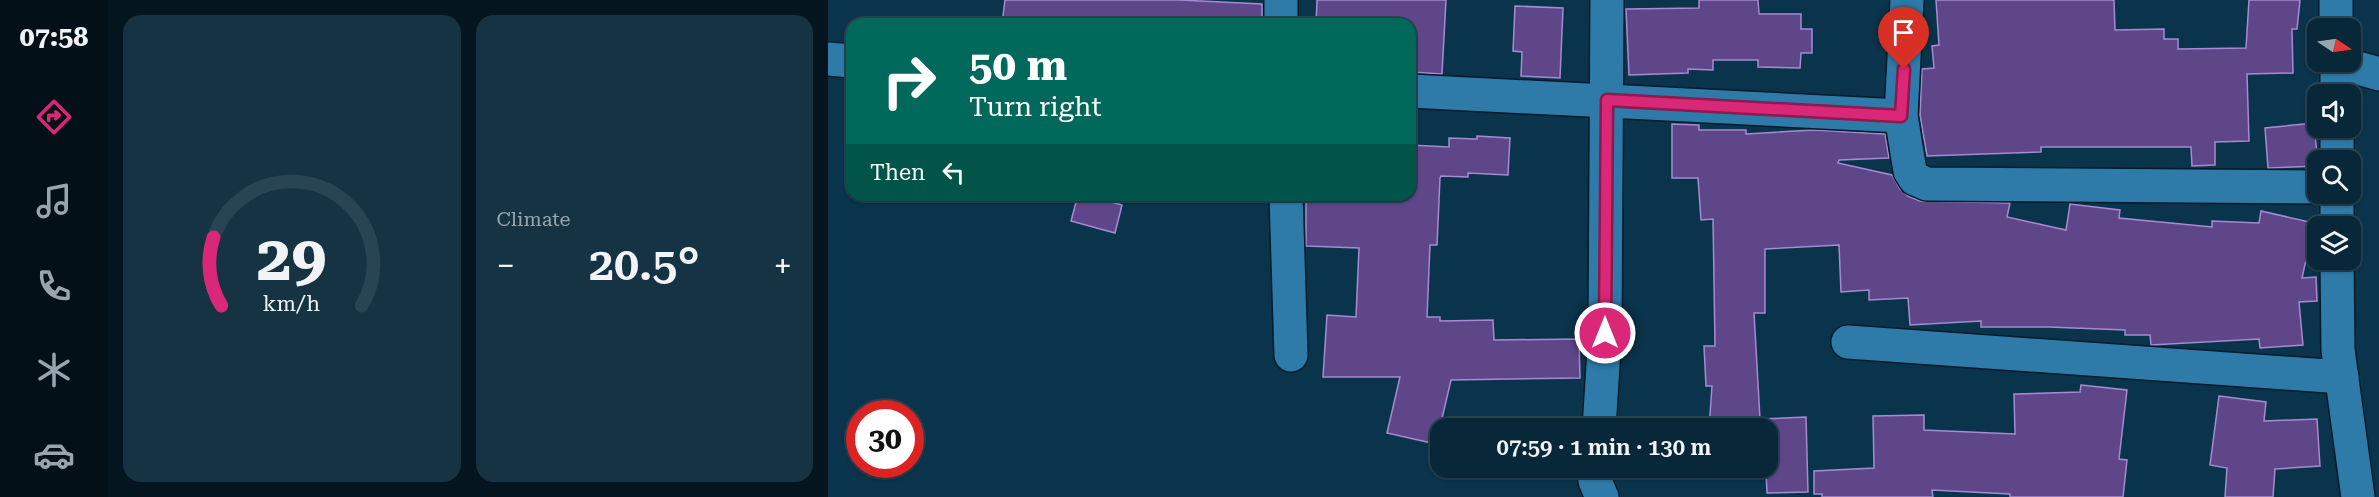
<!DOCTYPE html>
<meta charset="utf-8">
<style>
body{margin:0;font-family:"Roboto Serif",serif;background:#163344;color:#f1f3f6;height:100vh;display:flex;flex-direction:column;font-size:22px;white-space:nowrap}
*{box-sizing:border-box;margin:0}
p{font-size:20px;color:#98a5ae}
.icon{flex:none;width:33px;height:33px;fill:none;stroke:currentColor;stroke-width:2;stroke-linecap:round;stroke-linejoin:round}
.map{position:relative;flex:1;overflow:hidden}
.sheet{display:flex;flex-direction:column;gap:15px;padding:15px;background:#04151f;width:720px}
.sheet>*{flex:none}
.top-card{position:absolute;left:18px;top:18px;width:570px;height:183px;border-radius:18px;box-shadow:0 2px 4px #0004,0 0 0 2px #294453;background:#00695c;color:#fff;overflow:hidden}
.needle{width:39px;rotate:103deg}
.controls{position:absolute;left:1479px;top:18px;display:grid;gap:12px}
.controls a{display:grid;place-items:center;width:54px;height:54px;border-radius:12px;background:#082739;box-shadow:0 2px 4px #0004,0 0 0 2px #294453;font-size:30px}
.speed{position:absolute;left:18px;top:400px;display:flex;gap:12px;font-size:30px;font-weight:700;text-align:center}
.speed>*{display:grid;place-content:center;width:78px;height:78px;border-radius:50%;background:#082739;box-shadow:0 2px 4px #0004,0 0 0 2px #294453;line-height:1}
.speed .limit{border:9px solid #d22;background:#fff;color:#111}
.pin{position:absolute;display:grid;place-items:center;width:51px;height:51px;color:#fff;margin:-62px -26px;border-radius:50% 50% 50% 0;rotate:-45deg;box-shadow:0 0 6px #0007}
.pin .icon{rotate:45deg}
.me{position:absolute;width:66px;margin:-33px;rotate:0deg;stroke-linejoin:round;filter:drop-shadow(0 0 4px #0008)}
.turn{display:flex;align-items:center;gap:21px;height:126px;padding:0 24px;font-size:27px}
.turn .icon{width:78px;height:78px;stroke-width:2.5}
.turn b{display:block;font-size:42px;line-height:51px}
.then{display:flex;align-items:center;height:57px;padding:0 24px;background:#0003;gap:12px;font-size:22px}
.big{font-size:45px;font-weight:600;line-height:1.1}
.sheet .widget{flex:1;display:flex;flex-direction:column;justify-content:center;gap:9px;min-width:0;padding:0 21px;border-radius:18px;background:#163344}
.sheet .dial{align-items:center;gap:0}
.dial svg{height:156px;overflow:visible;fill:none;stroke:#294453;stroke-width:7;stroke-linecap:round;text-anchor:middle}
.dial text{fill:#f1f3f6;stroke:none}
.heat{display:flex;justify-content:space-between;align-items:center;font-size:33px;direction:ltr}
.sheet .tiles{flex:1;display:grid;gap:15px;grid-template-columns:repeat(2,1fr)}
.trip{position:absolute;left:602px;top:418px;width:348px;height:60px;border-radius:18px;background:#082739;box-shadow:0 2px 4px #0004,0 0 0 2px #294453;font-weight:600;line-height:60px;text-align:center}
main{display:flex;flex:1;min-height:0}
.menu{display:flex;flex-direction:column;width:108px;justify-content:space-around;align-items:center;background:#031017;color:#98a5ae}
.menu .icon{width:42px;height:42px}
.menu .active{color:#db2777}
.menu b{font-size:27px;color:#f1f3f6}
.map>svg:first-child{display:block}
.building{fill:#5f4689;stroke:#a48cd2;stroke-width:1.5}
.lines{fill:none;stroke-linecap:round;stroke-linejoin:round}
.minor-casing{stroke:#041b29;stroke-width:36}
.minor{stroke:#2e7ba9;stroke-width:33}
.route-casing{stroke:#8e194d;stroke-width:15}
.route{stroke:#db2777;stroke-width:10}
</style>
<main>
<nav class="menu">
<b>07:58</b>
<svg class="icon active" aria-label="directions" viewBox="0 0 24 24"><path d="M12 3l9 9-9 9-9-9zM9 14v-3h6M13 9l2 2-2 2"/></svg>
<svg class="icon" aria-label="music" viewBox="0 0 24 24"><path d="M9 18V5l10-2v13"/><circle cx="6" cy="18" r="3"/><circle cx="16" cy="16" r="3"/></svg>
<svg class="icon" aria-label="phone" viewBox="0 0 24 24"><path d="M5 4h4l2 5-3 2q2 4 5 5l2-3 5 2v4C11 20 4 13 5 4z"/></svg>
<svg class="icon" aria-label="climate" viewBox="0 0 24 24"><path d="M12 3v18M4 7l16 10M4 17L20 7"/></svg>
<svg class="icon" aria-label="car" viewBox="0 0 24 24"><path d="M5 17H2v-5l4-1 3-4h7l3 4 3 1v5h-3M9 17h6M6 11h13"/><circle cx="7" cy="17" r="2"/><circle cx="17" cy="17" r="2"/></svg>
</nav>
<section class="sheet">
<div class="tiles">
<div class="widget dial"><svg viewBox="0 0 100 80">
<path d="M14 69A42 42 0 1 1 86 69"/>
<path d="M14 69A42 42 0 0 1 10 34" stroke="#db2777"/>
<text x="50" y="56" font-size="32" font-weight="700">29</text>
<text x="50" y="72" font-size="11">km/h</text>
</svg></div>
<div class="widget"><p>Climate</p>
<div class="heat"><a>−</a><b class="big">20.5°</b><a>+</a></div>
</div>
</div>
</section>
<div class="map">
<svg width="1551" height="497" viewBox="0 0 1551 497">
<rect width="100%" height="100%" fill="#0a344c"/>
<g class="building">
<polygon points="177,0 352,0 434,4 434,24 174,24"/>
<polygon points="489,0 618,0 614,74 582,72 582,24 488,24"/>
<polygon points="871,0 930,0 931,14 973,14 973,29 984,29 984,53 973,53 972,68 930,67 930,60 885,60 885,70 860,69 860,73 801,75 798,9 871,8"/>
<polygon points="1108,0 1286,0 1287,30 1336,29 1336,39 1350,39 1350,49 1418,48 1421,0 1472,0 1469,29 1464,29 1465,73 1419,74 1421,141 1387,142 1387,165 1364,166 1363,147 1213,147 1213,152 1099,156 1092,115 1094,69 1106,68 1104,46 1111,45"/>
<polygon points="687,6 735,8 732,78 693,76 694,52 685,51"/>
<polygon points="1486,123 1490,166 1440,168 1437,128"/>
<polygon points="844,124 871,125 871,130 918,130 918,134 986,130 1057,134 1061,158 1011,160 1010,163 1064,175 1072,189 1080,196 1092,201 1182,203 1179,217 1238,230 1242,204 1292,210 1291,218 1384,227 1384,221 1431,223 1433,211 1486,223 1474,278 1488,277 1489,301 1471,302 1475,345 1432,348 1431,339 1323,345 1322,335 1297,335 1297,330 1220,327 1153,327 1153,321 1082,325 1080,298 1041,300 1041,290 1013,292 1011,245 937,249 937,313 926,313 932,419 978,417 980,492 939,493 938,471 887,468 939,468 939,429 881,429 884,386 878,386 876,346 887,346 885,219 873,220 870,178 844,178"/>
<polygon points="649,136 682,138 680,175 640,173 640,177 613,176 612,178 609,245 602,245 599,317 612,317 612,321 665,320 666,340 751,339 752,378 623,380 608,444 559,433 572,377 495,377 499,315 528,317 531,248 478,246 478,198 556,202 557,195 582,195 582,145 621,147 621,138 649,139"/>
<polygon points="250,195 258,195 294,205 287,233 243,221"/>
<polygon points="1253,385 1299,390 1291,459 1299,460 1295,497 1182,497 1182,494 1104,490 1105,497 994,497 994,494 986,494 986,471 1046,468 1045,416 1096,415 1096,430 1187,434 1186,394 1252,392"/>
<polygon points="1391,396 1438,402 1436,421 1489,419 1492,466 1447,469 1445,497 1397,497 1399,468 1382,465"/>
</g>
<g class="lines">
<defs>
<g id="minor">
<polyline points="453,0 453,24"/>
<polyline points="1079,0 1073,116 1082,171 1087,179 1099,184 1490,187"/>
<polyline points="1508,0 1508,28"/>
<polyline points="0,59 24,61"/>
<polyline points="1509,62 1551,74"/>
<polyline points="1509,62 1509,94"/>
<polyline points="582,91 1073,116"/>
<polyline points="1509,128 1509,160"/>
<polyline points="1509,194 1509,226"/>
<polyline points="458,195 463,355"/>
<polyline points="1509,260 1510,350 1530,497"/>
<polyline points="1020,342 1514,377"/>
<polyline points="771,429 777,333 779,0"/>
<polyline points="768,468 767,481 774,497"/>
</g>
</defs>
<use href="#minor" class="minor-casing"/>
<use href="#minor" class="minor"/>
</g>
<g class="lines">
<defs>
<polyline id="route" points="777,333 779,100 1073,116 1076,69"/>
</defs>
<use href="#route" class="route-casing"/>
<use href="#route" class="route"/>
</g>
</svg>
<div class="controls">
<a><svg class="needle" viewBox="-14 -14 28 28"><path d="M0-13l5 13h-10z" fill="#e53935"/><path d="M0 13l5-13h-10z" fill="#98a5ae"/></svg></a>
<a><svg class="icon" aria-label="sound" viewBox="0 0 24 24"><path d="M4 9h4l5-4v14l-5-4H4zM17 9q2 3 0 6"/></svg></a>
<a><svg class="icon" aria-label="search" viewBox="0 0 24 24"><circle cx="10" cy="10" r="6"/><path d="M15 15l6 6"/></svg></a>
<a><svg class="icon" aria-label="layers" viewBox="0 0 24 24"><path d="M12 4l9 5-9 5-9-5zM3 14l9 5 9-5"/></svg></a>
</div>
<div class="speed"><div class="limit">30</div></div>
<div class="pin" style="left:1076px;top:69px;background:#d93025"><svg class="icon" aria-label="arrive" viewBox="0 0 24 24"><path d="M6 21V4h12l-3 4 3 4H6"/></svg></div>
<svg class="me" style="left:777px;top:333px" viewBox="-20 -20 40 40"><circle r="17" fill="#db2777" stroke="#fff" stroke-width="3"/><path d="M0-11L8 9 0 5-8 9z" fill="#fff"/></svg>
<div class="trip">07:59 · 1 min · 130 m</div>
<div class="top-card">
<div class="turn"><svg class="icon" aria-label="right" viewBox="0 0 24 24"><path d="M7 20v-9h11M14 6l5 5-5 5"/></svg><div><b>50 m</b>Turn right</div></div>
<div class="then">Then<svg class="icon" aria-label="left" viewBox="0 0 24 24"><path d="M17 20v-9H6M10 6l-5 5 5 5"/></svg></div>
</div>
</div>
</main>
